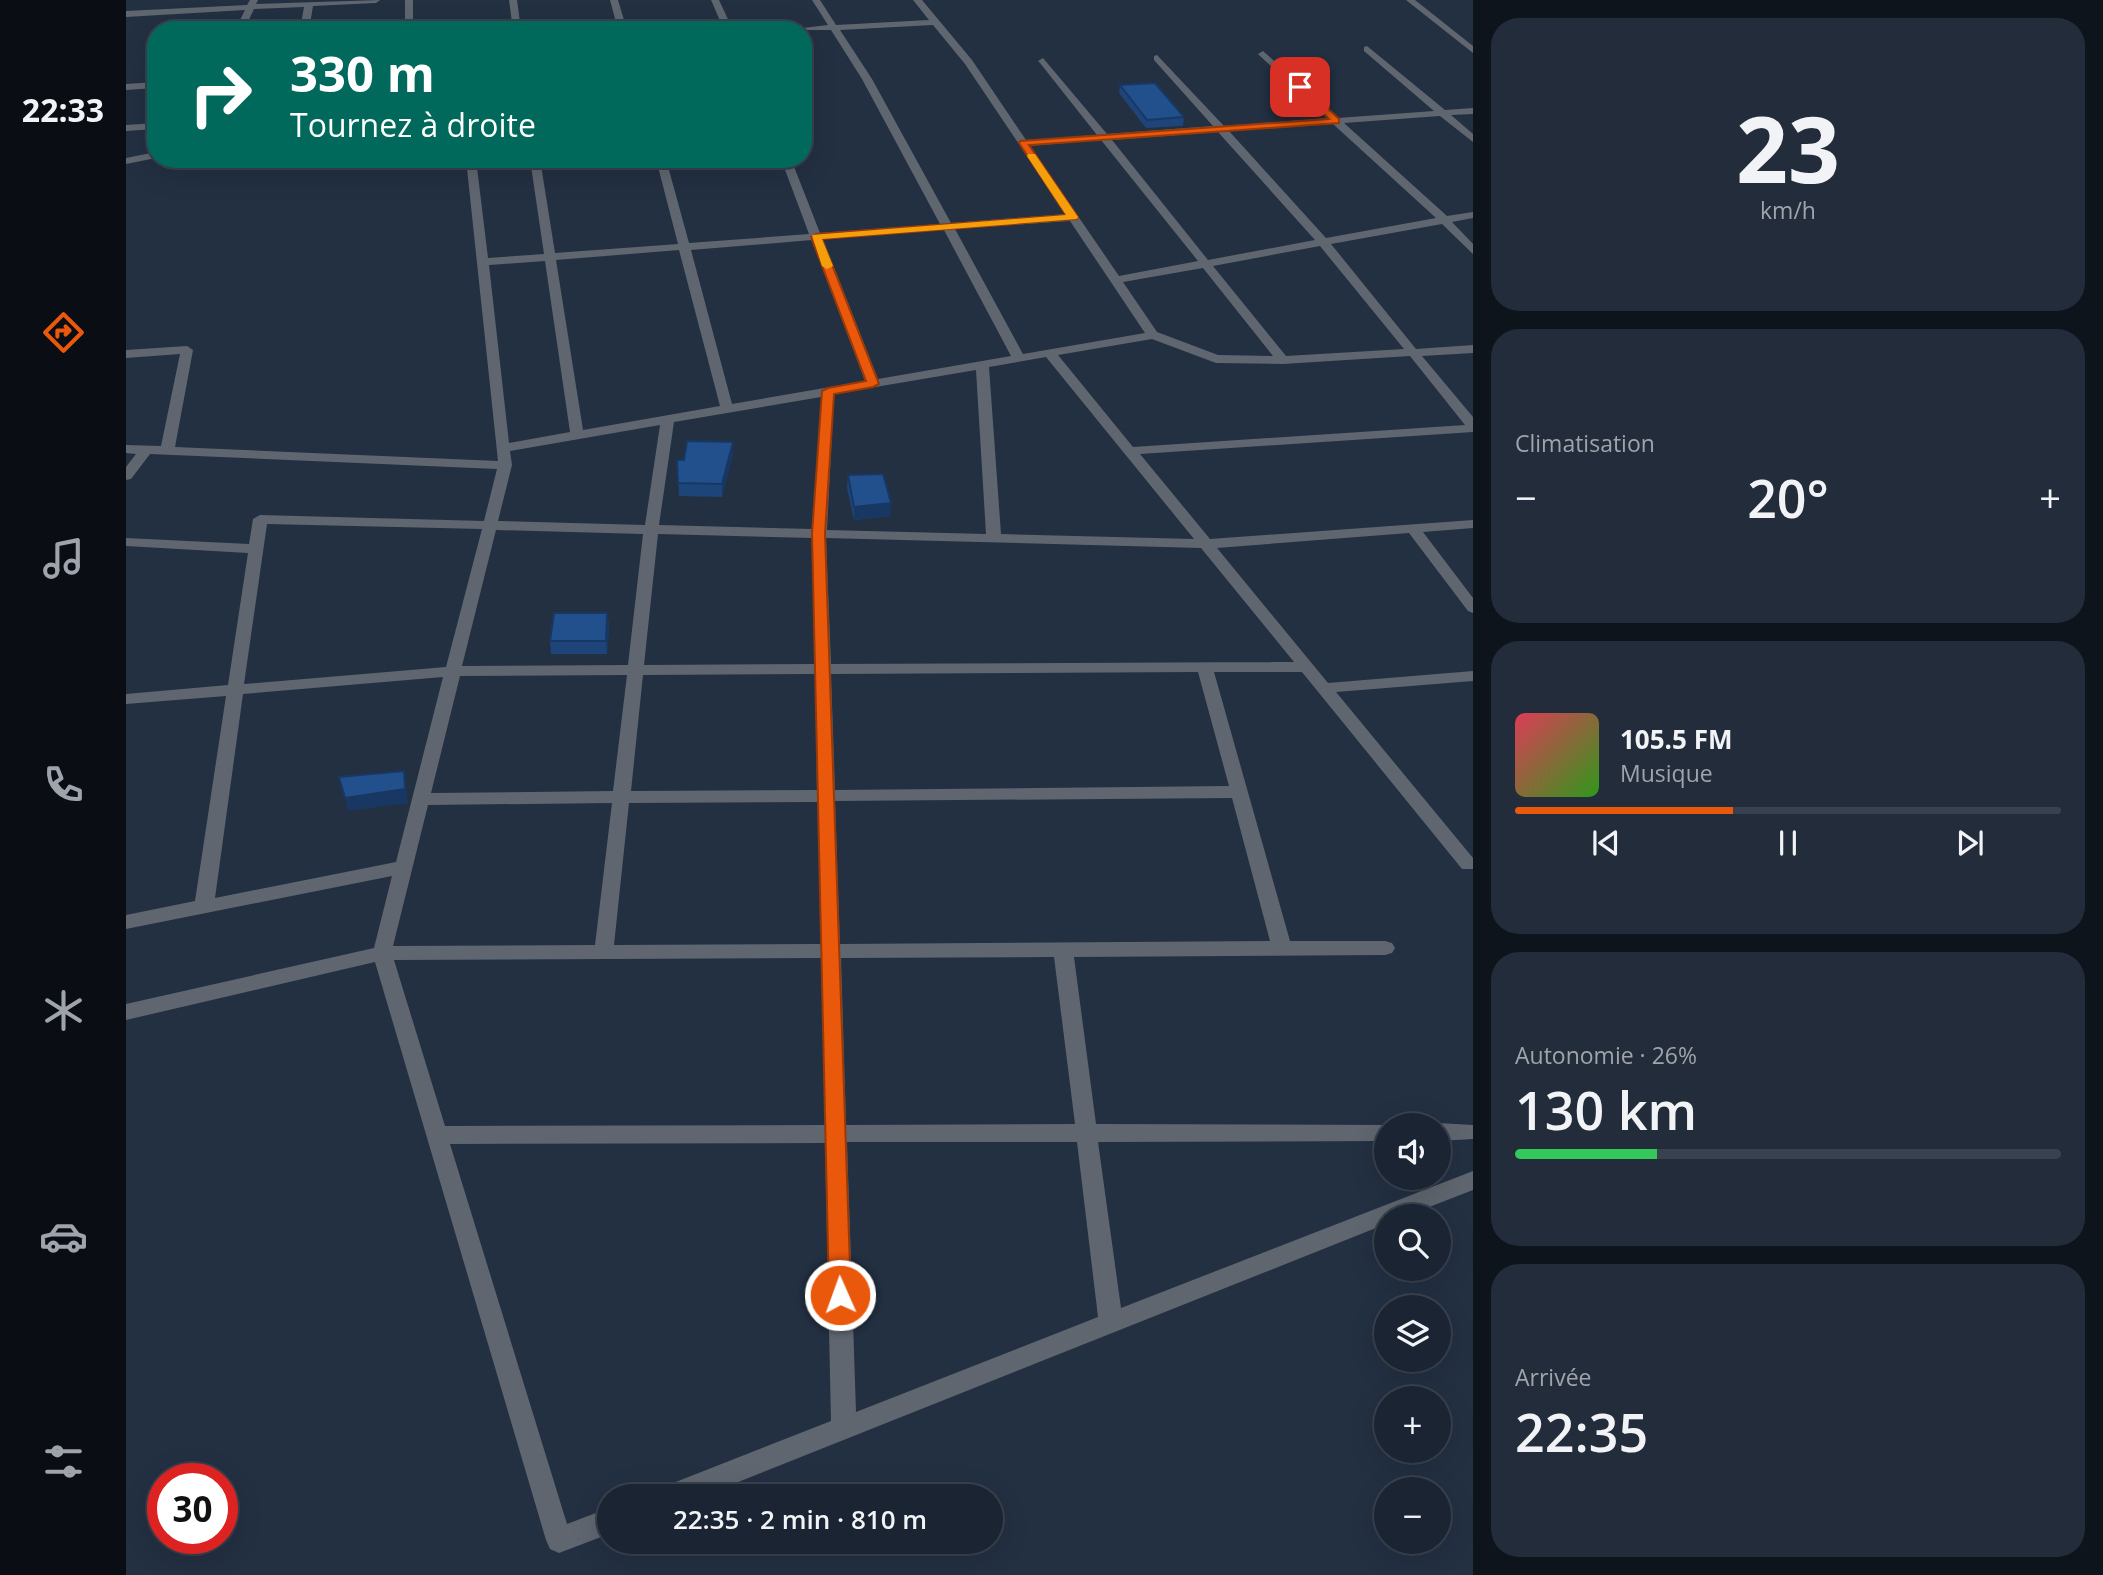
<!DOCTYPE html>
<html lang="fr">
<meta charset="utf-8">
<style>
body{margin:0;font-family:"Open Sans",sans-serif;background:#232c3a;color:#f1f3f6;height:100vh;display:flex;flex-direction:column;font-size:26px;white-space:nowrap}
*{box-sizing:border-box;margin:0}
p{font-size:23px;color:#9fa4ac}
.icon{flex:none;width:38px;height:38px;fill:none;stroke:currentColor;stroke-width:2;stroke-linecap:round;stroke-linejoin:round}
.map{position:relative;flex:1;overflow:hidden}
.side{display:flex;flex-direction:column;gap:18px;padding:18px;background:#0e141c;width:630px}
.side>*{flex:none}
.top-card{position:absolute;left:21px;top:21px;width:665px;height:147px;border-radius:28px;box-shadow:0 7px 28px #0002,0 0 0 2px #38414d;background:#00695c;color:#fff;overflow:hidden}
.controls{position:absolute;left:1248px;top:1113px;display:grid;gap:14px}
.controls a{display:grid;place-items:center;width:77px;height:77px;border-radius:50%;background:#1a2432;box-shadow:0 7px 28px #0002,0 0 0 2px #38414d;font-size:35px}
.speed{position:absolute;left:21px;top:1463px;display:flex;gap:14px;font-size:35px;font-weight:700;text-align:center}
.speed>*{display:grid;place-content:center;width:91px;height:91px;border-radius:50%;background:#1a2432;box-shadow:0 7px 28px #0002,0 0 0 2px #38414d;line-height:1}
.speed .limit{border:10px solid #d22;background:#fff;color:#111}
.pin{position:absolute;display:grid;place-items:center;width:60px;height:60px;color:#fff;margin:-30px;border-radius:14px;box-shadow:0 4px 10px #0006}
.me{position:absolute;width:77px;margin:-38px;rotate:358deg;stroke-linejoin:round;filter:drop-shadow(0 0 5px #0008)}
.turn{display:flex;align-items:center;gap:24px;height:147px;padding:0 28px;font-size:32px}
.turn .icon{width:91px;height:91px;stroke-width:2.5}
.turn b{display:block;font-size:49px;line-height:60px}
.big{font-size:52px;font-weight:600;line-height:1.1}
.side .card{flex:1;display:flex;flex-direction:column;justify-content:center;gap:10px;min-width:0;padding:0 24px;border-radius:28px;background:#232c3a}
.side .dial{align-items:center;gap:0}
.dial b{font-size:91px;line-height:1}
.song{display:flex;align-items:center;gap:21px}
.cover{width:84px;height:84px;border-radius:10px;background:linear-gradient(135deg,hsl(350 70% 55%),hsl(110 70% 35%))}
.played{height:7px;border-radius:4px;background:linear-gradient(90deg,#ea580c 40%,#38414d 40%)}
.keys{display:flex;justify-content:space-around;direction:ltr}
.heat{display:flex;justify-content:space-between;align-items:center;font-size:38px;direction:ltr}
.charge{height:10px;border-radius:5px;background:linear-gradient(90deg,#34c759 26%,#38414d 0)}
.trip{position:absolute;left:471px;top:1484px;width:406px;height:70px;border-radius:35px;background:#1a2432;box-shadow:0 7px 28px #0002,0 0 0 2px #38414d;font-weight:600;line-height:70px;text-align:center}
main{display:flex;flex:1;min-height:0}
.menu{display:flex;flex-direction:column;width:126px;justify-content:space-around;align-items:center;background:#0a0e14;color:#9fa4ac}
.menu .icon{width:49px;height:49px}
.menu .current{color:#ea580c}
.menu b{font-size:32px;color:#f1f3f6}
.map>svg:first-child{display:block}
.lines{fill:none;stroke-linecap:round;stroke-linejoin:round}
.minor{fill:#5f666f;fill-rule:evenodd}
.wall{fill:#1d4579}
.shaded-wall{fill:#183863}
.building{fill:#22508d;stroke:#183863;stroke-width:2}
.route{fill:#ea580c;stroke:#983908;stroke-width:2}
.slow{fill:#f59e0b}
</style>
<main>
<nav class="menu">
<b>22:33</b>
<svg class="icon current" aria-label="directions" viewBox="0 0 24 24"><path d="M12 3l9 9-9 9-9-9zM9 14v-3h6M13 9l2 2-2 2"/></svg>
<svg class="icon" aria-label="music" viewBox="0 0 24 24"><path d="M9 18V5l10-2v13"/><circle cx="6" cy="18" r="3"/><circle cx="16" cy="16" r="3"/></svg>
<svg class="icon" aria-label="phone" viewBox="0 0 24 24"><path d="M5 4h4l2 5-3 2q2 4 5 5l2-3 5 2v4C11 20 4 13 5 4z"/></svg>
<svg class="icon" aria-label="climate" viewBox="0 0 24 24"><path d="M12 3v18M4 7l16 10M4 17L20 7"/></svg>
<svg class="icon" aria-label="car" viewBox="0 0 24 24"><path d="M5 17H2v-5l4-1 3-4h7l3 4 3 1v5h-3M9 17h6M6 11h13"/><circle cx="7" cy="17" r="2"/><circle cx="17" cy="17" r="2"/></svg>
<svg class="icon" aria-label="filters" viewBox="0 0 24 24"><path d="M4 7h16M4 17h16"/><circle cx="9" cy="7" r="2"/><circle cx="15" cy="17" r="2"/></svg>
</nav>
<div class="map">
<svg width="1347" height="1575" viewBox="0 0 1347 1575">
<rect width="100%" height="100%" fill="#233042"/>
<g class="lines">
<g class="minor">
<polygon points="124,0 132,0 130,4 254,0 250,3 187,6 183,30 174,30 178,7 128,9 118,30 109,30 119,10 0,17 0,11 121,5"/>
<rect x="279" y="0" width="8" height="30"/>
<polygon points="383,0 391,0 395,30 387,30"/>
<polygon points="484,0 492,0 501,30 492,30"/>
<polygon points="585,0 593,0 607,30 598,30"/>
<path d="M 686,0 L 694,0 L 710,25 L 803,20 L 787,0 L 796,0 L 846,60 L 900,140 L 971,135 L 914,63 L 912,61 L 917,58 L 981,134 L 1087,126 L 1028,60 L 1028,56 L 1031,55 L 1098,126 L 1201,118 L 1134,56 L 1132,54 L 1137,51 L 1212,118 L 1308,111 L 1238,51 L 1238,47 L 1241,46 L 1319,110 L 1347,108 L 1347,114 L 1325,115 L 1347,134 L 1347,142 L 1314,116 L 1218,123 L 1321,216 L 1347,212 L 1347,218 L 1326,222 L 1347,244 L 1347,254 L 1316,224 L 1205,244 L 1290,349 L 1347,345 L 1347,353 L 1296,356 L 1347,417 L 1347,432 L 1014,454 L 1084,539 L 1347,520 L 1347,528 L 1297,532 L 1347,598 L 1347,613 L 1342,611 L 1283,533 L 1091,548 L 1202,683 L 1347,671 L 1347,681 L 1210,692 L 1347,858 L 1347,869 L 1336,869 L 1176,672 L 1088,672 L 1164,941 L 1259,941 L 1266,943 L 1269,948 L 1266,953 L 1259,955 L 948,957 L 970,1124 L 1266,1125 L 1260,1125 L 1260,1141 L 972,1142 L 995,1308 L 1347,1171 L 1347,1190 L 1280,1216 L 1260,1216 L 1260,1224 L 577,1496 L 533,1496 L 537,1487 L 705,1421 L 699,1143 L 324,1144 L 441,1524 L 483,1508 L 483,1534 L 433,1553 L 424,1549 L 420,1540 L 249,962 L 0,1020 L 0,1004 L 248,948 L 266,876 L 0,929 L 0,915 L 69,901 L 100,696 L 0,704 L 0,694 L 102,685 L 122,553 L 0,546 L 0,538 L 123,544 L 127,519 L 134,515 L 358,521 L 371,469 L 24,454 L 5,479 L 0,480 L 0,467 L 10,454 L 0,453 L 0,445 L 35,446 L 54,354 L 0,358 L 0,350 L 61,346 L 67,350 L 49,447 L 372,461 L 340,159 L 350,159 L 362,258 L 418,254 L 404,159 L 414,159 L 429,253 L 552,244 L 530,159 L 540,159 L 563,243 L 683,234 L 655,159 L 665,159 L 694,233 L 814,224 L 736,79 L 705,30 L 660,30 L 702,25 ZM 807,25 L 839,64 L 940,214 L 825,223 L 746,79 L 714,30 ZM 1207,124 L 1310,218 L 1200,238 L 1103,131 ZM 1092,132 L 1189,240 L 1082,260 L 986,140 ZM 975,140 L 1072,261 L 993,276 L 904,146 ZM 944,221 L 1019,333 L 897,354 L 829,229 ZM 818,230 L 885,356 L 752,379 L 697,239 ZM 686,240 L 739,381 L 606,404 L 565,250 ZM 1194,246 L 1278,349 L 1160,356 L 1087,266 ZM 553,250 L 594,406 L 457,430 L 430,260 ZM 419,261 L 444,432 L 383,443 L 363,265 ZM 1077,268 L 1147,356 L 1092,355 L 1031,332 L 997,282 ZM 1026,339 L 1090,363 L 1157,364 L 1284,356 L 1339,425 L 1007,447 L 932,355 ZM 920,357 L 1068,539 L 875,534 L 863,367 ZM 850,370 L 860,534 L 701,530 L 708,394 ZM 695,397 L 686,529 L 533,525 L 548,422 ZM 534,425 L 519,525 L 372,521 L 386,465 L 384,451 ZM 141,524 L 356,529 L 320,667 L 118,684 ZM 370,530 L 517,534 L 502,665 L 336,666 ZM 532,534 L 686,538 L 689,664 L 518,665 ZM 700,538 L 1075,548 L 1168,662 L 705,664 ZM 1072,672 L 1103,786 L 709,790 L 705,674 ZM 689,674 L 691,790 L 505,791 L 517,675 ZM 501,675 L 487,791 L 305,793 L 334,676 ZM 317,677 L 270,862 L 89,898 L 117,694 ZM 1106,798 L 1144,941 L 714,944 L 709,801 ZM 692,802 L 695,944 L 488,945 L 503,803 ZM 486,803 L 469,945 L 267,946 L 302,805 ZM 928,957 L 949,1124 L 720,1125 L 715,958 ZM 695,958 L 699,1125 L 319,1126 L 268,960 ZM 721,1142 L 951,1142 L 972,1317 L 730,1412 Z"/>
<polygon points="1280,0 1289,0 1347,46 1347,53"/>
<polygon points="30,82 30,88 0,90 0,84"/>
<polygon points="30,123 30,129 0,131 0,125"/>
<polygon points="30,152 30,158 0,164 0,158"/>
<polygon points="1312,1123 1347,1125 1347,1139 1312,1141 1312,1125 1306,1125"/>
</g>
</g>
<g class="wall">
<polygon points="994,85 1058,117 1057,126 1020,128 993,93"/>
<polygon points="607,442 607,454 596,497 553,496 551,460 558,460"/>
<polygon points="722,475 765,503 765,516 728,520 721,488"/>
<polygon points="481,613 483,626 481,654 425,654 424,641"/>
</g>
<g class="shaded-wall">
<polygon points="607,442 607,454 596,497 596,484"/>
<polygon points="765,503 765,516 728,520 728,507"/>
<polygon points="481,613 483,626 481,654 480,641"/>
<polygon points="278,771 282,803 222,811 219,798"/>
</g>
<g class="building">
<polygon points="1029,83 1058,117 1021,120 994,85"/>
<polygon points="561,441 607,442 596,484 552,483 551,460 558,460"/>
<polygon points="757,474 765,503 728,507 722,475"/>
<polygon points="428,613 481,613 480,641 424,641"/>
<polygon points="278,771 279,789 219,798 213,777"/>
</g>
<polygon class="route" points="1171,85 1177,85 1213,119 1213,123 903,145 952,217 951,219 696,239 753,384 747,387 708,394 699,534 725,1295 721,1301 714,1304 707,1301 703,1295 686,534 696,391 702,388 740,381 685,237 690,234 940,215 893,143 894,141 1203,119 1171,89"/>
<polygon class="slow" points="902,154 909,154 952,217 951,219 696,239 707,266 701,269 696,266 686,235 940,215 901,156"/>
</svg>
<div class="controls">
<a><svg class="icon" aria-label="sound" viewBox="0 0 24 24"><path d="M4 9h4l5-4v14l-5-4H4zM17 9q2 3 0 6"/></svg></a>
<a><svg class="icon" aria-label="search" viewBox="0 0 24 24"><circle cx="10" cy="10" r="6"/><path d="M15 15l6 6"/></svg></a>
<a><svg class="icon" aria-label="layers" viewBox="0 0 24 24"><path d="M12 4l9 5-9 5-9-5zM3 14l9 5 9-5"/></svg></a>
<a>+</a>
<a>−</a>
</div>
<div class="speed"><div class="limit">30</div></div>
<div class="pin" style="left:1174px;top:87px;background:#d93025"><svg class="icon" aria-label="arrive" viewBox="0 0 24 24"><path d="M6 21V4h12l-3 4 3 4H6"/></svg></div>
<svg class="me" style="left:714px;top:1295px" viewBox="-20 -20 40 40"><circle r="17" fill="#ea580c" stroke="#fff" stroke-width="3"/><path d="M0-11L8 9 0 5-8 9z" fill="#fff"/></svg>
<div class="trip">22:35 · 2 min · 810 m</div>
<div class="top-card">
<div class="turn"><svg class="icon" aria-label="right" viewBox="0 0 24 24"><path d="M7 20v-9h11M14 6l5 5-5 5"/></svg><div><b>330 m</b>Tournez à droite</div></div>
</div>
</div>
<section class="side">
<div class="card dial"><b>23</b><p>km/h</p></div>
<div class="card"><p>Climatisation</p>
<div class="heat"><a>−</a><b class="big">20°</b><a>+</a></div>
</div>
<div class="card">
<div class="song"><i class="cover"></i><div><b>105.5 FM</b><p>Musique</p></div></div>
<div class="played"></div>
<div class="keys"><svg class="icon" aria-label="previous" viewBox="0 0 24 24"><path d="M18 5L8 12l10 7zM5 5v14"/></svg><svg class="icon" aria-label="pause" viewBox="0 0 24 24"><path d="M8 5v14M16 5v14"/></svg><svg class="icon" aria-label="next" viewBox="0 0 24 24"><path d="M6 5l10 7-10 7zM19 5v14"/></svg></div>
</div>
<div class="card"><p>Autonomie · 26%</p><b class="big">130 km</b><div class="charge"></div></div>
<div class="card"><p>Arrivée</p><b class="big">22:35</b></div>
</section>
</main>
